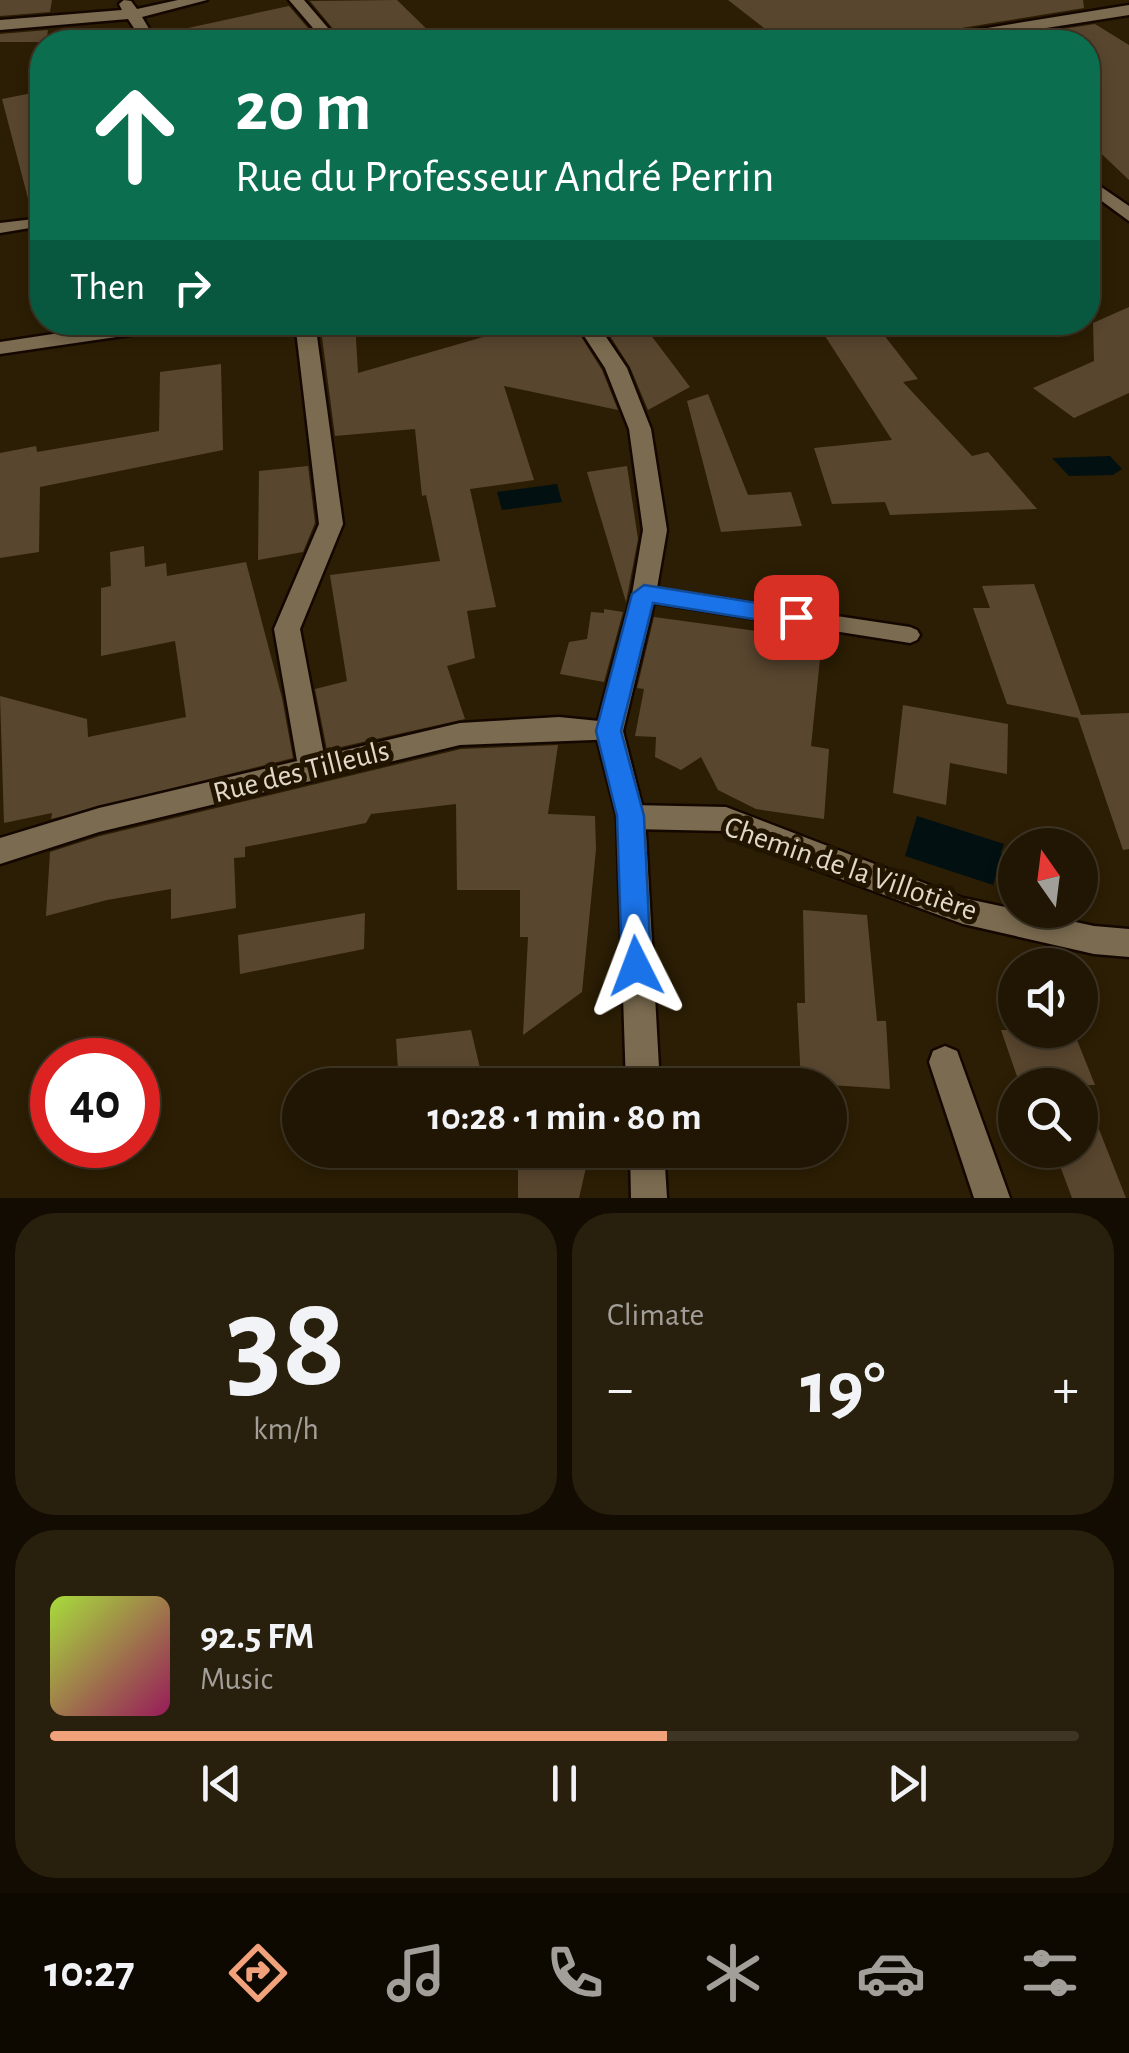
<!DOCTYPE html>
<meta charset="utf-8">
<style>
body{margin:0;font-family:"Alegreya Sans",sans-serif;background:#291f0d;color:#f1f3f6;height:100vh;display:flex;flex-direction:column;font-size:38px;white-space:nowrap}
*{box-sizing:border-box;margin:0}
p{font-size:32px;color:#a29f9a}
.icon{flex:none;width:55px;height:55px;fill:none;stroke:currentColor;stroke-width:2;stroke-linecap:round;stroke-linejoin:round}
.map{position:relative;height:1198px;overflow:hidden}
.drawer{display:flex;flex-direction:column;gap:15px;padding:15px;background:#120c02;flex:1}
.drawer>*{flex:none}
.banner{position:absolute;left:30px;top:30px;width:1070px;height:305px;border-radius:40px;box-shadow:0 5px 15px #0003,0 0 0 2px #3e3525;background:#0b6e4f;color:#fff;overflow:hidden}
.needle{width:65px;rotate:346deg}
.controls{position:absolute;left:998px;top:828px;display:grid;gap:20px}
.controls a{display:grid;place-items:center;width:100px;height:100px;border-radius:50%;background:#211603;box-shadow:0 5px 15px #0003,0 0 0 2px #3e3525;font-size:50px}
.speed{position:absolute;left:30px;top:1038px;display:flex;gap:20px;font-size:50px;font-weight:700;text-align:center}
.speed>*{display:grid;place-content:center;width:130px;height:130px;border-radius:50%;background:#211603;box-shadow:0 5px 15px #0003,0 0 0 2px #3e3525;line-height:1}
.speed .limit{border:15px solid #d22;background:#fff;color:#111}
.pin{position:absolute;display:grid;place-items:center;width:85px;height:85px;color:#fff;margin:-42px;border-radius:20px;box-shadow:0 5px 15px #0006}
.me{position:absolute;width:110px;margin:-55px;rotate:357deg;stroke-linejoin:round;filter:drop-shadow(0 0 8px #0008)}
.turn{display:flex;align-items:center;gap:35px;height:210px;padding:0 40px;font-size:45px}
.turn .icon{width:130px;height:130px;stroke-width:2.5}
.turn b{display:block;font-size:70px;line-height:85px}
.then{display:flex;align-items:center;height:95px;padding:0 40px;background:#0003;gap:20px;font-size:38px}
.big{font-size:75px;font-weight:600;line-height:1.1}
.drawer .widget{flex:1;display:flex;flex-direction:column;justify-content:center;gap:15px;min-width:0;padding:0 35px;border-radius:40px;background:#291f0d}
.drawer .dial{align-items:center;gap:0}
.dial b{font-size:130px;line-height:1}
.song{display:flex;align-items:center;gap:30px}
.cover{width:120px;height:120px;border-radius:15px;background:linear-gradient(135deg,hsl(80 70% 55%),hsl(330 70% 35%))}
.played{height:10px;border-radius:5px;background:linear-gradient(90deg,#f1a27b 60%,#3e3525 60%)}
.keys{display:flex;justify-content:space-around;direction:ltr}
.heat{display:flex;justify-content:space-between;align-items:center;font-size:55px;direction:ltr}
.drawer .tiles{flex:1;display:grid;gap:15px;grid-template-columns:1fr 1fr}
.widget:last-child{grid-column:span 2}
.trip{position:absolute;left:282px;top:1068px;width:565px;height:100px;border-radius:50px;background:#211603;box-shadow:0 5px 15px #0003,0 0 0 2px #3e3525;font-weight:600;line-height:100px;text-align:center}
.menu{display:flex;height:160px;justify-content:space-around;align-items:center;background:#0d0901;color:#a29f9a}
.menu .icon{width:70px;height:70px}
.menu .selected{color:#f1a27b}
.menu b{font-size:45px;color:#f1f3f6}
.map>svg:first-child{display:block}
.water{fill:#021012}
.building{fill:#59462f}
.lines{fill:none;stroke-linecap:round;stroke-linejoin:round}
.lane-casing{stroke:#140700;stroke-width:5}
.street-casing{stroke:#140700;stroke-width:5}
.secondary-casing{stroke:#140700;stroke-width:5}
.lane{fill:#7b6b50;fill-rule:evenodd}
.street{fill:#7b6b50;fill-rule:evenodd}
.secondary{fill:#7b6b50;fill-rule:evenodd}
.route{fill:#1a73e8;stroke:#114b97;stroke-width:2.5}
.labels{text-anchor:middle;stroke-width:10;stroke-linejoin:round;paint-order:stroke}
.street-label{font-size:30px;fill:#e1d8c9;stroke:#221500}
</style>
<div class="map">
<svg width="1129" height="1198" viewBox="0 0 1129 1198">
<rect width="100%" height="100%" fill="#2c1e04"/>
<g class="water">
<polygon points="1110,456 1122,469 1113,475 1069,476 1052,458"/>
<polygon points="557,484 562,502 502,510 497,492"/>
<polygon points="917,816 1004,844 1001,853 1007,869 996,875 993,885 905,856"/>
</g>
<g class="building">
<polygon points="0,0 52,0 50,12 0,16"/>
<polygon points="397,0 440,42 344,42 310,1"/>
<polygon points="728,0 1083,0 1084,8 931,33 921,42 782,42"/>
<polygon points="289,6 320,42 190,42 188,28"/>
<polygon points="1095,24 1129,45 1129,180 1088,141 1088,42 979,42"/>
<polygon points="48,30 46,42 0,42 0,34"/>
<polygon points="42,91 42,208 31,210 2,99"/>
<polygon points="1129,307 1129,393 1074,418 1033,388 1094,361 1093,323"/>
<polygon points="320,322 355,322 358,373 535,322 572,322 602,370 618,410 504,386 534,480 470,489 496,607 467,611 475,658 447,666 465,719 327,750 315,689 347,681 330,575 440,561 426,495 422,496 415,429 335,436"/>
<polygon points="601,322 641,322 690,387 648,410 630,367"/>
<polygon points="816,322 874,322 918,379 903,382 972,456 988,452 1037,509 890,515 885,502 832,504 814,448 892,440"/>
<polygon points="221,364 223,450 40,487 39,552 0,558 0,453 36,446 37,452 159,431 160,372"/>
<polygon points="708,394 748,495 791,492 802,526 721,532 687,401"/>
<polygon points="308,466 315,523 303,552 258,560 259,471"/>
<polygon points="627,466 638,539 626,602 587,472"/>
<polygon points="144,546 145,567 166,563 167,576 246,562 282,698 293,758 51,819 52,813 4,823 0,696 87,719 88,737 186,717 175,641 101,656 101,588 111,586 110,552"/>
<polygon points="1034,584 1081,715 1129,713 1129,849 1123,850 1078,718 1007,704 973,608 990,608 982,586"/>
<polygon points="604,609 623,612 604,682 560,674 569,642 587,639 591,612 604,613"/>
<polygon points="654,617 822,640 811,746 829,749 824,819 756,809 718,790 701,757 681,770 655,757 656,737 635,736 644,689 637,688"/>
<polygon points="903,705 1008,724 1007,774 950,763 946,805 893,793"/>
<polygon points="558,745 548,814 595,816 596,849 582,992 523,1035 528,937 520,937 520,890 457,890 456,804 371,814 366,823 245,847 245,857 234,858 236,908 171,919 171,889 107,900 46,916 50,852 100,836 461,749"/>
<polygon points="803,910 867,915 877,1021 886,1021 890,1089 801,1083 797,1003 805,1003"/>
<polygon points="365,913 364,949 240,974 238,935"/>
<polygon points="471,1030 480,1068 456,1085 399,1085 396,1039"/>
<polygon points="1001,1030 1073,1030 1095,1085 1020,1085"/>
<polygon points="1082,1086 1126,1198 1072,1198 1059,1163 1080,1159"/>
<polygon points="518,1150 590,1150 579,1198 518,1198"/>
</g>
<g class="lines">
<defs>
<g id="lane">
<polygon points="42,218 42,226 0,233 0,223"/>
<polygon points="644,587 910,627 917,630 920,635 917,640 910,643 644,601 634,594"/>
</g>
<g id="street">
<polygon points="124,0 131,1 137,9 178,0 207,0 142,17 157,42 143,42 128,19 0,30 0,20 122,10 119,4"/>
<polygon points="289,0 304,0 340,42 325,42"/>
<polygon points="1088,178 1129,206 1129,221 1088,191"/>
<polygon points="132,322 188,322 178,328 0,354 0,342"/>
<polygon points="295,322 315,322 343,524 300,629 324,755 460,723 559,717 619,723 623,731 619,739 460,745 99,832 0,864 0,838 99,808 297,761 274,629 319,524"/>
<polygon points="631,805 726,807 963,898 1094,926 1129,929 1129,957 1094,954 963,924 787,859 724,831 631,829 621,826 617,817 621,808"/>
<polygon points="945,1046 957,1051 961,1062 1010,1198 974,1198 929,1062 933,1051"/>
</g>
<g id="secondary">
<polygon points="1129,5 1129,15 958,42 924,42 932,37"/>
<polygon points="575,322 596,322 627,368 651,429 667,530 656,594 623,731 645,817 660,1085 626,1085 617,817 595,731 632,594 643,530 629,429 605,368"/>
<polygon points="630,1150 664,1150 667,1198 631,1198"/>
</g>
</defs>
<use href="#lane" class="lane-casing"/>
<use href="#street" class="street-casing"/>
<use href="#secondary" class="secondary-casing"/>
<use href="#lane" class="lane"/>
<use href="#street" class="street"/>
<use href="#secondary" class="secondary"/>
</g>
<polygon class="route" points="644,585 796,609 807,617 796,626 653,603 621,731 644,816 651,966 647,975 636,978 626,975 622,966 617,816 596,731 632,594"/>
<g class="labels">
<g class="street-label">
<text transform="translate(301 771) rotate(-14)" y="10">Rue des Tilleuls</text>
<text transform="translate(851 868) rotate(19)" y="10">Chemin de la Villotière</text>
</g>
</g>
</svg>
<div class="controls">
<a><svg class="needle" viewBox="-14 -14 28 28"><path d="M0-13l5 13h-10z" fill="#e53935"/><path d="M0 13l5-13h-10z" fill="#a29f9a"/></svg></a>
<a><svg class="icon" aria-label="sound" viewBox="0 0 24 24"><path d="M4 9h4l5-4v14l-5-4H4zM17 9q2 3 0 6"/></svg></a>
<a><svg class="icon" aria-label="search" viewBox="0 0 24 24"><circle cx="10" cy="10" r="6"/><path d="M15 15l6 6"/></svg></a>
</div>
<div class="speed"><div class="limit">40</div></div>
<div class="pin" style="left:796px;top:617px;background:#d93025"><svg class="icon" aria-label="arrive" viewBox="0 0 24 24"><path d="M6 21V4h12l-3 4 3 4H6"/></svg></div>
<svg class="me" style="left:636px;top:966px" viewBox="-20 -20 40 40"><path d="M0-17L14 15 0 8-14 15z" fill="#1a73e8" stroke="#fff" stroke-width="4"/></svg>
<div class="trip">10:28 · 1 min · 80 m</div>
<div class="banner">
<div class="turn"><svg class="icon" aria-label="ahead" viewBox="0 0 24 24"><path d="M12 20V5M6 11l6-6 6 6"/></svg><div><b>20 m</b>Rue du Professeur André Perrin</div></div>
<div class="then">Then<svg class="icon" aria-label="right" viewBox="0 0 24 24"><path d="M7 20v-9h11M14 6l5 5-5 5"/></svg></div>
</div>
</div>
<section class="drawer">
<div class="tiles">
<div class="widget dial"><b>38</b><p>km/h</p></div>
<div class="widget"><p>Climate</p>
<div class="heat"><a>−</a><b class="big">19°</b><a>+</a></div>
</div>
<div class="widget">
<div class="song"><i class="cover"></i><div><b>92.5 FM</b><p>Music</p></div></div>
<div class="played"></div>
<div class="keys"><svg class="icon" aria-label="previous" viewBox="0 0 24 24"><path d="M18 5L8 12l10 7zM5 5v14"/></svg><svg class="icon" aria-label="pause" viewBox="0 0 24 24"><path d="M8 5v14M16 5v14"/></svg><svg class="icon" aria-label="next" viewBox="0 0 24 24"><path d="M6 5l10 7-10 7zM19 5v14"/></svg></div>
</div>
</div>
</section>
<nav class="menu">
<b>10:27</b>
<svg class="icon selected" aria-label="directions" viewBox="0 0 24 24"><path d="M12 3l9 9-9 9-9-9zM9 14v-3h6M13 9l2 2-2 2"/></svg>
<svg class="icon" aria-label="music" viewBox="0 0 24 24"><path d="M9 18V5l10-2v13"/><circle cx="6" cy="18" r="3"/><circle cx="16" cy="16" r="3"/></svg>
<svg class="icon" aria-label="phone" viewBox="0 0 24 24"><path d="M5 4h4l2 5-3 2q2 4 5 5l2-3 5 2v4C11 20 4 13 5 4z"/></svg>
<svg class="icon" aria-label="climate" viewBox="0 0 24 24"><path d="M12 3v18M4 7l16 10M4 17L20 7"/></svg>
<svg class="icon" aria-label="car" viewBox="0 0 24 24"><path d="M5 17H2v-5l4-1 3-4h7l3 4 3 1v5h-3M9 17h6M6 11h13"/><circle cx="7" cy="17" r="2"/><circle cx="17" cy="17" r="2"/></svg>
<svg class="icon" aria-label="filters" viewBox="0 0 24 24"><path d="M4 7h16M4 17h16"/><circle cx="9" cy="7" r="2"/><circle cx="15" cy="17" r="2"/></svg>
</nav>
